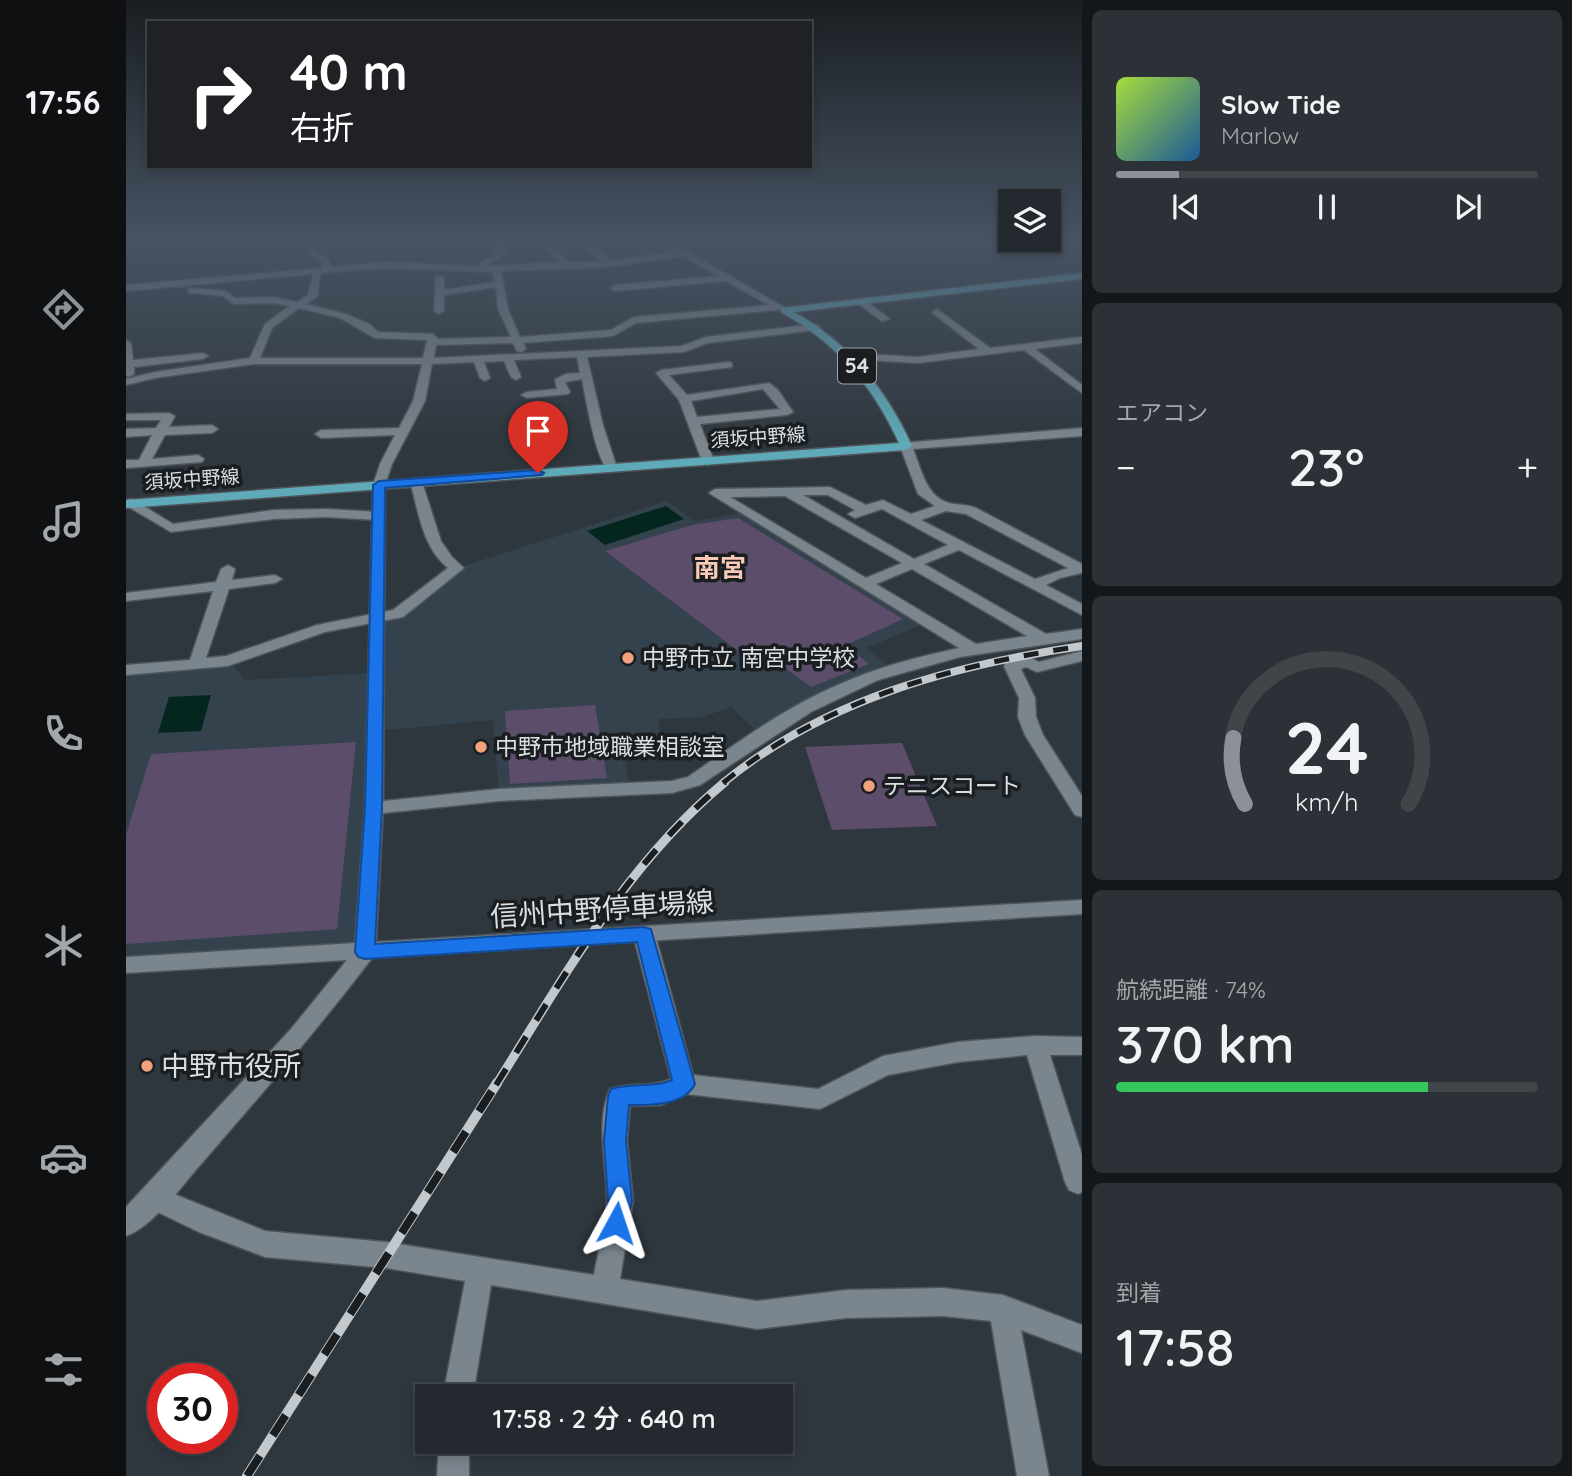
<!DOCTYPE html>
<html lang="ja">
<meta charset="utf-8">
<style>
body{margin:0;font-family:Quicksand,"Noto Sans JP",sans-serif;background:#2b3136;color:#f1f3f6;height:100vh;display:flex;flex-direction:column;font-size:26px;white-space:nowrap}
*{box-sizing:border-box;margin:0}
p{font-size:23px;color:#a3a6aa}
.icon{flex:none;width:38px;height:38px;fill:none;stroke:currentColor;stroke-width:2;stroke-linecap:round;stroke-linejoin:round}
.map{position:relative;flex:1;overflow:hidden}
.drawer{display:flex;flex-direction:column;gap:10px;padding:10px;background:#131719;width:490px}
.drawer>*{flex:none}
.banner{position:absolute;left:21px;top:21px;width:665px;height:147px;border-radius:0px;box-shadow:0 4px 10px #0003,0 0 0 2px #40454a;background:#202124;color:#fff;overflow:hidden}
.tools{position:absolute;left:872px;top:189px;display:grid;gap:14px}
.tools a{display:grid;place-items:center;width:63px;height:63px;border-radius:0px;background:#23292e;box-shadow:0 4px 10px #0003,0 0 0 2px #40454a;font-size:35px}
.speed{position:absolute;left:21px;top:1363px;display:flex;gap:14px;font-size:35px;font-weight:700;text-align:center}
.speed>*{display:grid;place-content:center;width:91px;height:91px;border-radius:50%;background:#23292e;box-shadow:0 4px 10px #0003,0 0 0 2px #40454a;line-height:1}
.speed .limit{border:10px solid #d22;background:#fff;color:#111}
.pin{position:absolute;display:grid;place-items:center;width:60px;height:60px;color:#fff;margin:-72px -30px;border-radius:50% 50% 50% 0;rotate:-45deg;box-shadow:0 0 7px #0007}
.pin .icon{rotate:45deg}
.me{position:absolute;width:77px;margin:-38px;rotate:5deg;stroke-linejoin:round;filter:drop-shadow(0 0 5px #0008)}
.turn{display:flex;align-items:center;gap:24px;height:147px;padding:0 28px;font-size:32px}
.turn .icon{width:91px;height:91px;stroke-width:2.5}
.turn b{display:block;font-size:49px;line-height:60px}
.big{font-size:52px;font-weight:600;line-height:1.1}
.drawer .card{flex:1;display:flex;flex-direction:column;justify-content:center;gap:10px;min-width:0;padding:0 24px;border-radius:10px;background:#2b3136}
.drawer .dial{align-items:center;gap:0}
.dial svg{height:182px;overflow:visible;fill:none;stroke:#40454a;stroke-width:7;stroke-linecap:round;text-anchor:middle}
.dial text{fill:#f1f3f6;stroke:none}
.song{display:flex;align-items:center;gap:21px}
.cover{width:84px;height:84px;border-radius:10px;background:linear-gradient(135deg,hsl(80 70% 55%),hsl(210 70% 35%))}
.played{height:7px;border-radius:4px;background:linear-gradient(90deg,#8c9099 15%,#40454a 15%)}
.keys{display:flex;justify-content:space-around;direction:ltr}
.heat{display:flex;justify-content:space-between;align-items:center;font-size:38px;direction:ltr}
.charge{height:10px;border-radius:5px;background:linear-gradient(90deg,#34c759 74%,#40454a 0)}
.trip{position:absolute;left:289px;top:1384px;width:378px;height:70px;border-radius:0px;background:#23292e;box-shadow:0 4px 10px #0003,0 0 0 2px #40454a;font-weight:600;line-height:70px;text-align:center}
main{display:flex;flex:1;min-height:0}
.tabs{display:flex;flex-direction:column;width:126px;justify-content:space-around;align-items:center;background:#0e1012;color:#a3a6aa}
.tabs .icon{width:49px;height:49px}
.tabs .active{color:#8c9099}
.tabs b{font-size:32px;color:#f1f3f6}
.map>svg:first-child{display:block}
.built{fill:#34424d}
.green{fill:#5c4e6a}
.water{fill:#05251f}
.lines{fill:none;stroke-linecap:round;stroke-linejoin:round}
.stream{stroke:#05251f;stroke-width:2.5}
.street-casing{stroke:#4e555a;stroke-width:3}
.secondary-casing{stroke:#4e555a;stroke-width:3}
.primary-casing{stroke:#4e555a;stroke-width:3}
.street{fill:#7b858d;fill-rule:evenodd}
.secondary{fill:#7b858d;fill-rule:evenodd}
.primary{fill:#5faab8;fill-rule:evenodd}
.rail-far2-casing{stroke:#c2c8cc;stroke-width:8}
.rail-far1-casing{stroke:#c2c8cc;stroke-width:9}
.rail-casing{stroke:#c2c8cc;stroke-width:10}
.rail-far2{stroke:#1a1e21;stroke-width:5;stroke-dasharray:15;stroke-linecap:butt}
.rail-far1{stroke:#1a1e21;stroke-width:6;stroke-dasharray:19;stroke-linecap:butt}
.rail{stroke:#1a1e21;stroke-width:8;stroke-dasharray:24;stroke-linecap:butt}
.route{fill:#1a73e8;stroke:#114b97;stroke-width:2}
.poi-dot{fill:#f1a17e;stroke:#1a1e21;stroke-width:2.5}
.labels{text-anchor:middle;stroke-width:7;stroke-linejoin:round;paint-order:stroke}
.far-street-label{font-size:19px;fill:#dadfe3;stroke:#1a1e21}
.shield{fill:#1a1e21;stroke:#a0a5a9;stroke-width:2}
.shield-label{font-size:21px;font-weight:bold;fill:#dadfe3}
.poi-label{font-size:23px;fill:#dadfe3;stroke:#1a1e21;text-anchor:start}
.quarter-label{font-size:26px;font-weight:bold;fill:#f8c9b5;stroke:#1a1e21}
.near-street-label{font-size:28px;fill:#dadfe3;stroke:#1a1e21}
.near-poi-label{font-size:28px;fill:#dadfe3;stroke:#1a1e21;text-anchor:start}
</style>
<main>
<nav class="tabs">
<b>17:56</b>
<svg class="icon active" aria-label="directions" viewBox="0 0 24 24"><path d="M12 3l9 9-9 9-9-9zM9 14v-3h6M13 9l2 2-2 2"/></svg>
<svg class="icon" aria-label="music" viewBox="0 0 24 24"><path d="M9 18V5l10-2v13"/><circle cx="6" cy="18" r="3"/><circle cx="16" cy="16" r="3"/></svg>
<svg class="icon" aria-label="phone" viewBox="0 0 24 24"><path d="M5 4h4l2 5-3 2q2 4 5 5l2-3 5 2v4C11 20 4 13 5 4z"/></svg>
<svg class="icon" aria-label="climate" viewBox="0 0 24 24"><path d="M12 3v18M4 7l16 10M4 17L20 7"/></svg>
<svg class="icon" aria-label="car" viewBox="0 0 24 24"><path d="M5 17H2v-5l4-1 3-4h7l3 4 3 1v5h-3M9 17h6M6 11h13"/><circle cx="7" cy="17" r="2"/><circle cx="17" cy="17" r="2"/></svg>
<svg class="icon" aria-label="filters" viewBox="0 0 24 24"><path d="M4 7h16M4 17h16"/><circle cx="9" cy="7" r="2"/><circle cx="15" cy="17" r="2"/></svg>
</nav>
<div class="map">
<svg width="956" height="1476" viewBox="0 0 956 1476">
<rect width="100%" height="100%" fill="#2f373e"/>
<polygon class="built" points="541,501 569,521 620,512 802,622 740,648 767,669 636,736 605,707 577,717 533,719 536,753 499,755 503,788 373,795 367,720 250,731 239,952 0,965 0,670 102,661 119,680 250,673 252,619 272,614 331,568"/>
<g class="green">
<polygon points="612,518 777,619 720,645 743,664 685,687 635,650 619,656 479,551 566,525"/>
<polygon points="469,705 481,778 384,784 379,711"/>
<polygon points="230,742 211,929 0,944 0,835 25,754"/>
<polygon points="776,743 811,826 706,830 679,747"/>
</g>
<g class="water">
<polygon points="540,506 558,519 479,545 461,531"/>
<polygon points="85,695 75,731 32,733 43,697"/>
</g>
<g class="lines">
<polyline class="stream" points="650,242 669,238"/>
<defs>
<g id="street">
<path d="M 179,238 L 187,238 L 191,252 L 202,258 L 205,267 L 258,262 L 350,266 L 371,253 L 365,238 L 373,238 L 378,245 L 379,254 L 360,266 L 434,262 L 410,241 L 422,238 L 445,238 L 421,243 L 444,262 L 475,261 L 451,238 L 459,238 L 485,261 L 550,252 L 528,238 L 537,238 L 658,307 L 653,310 L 510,323 L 487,336 L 397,343 L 400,349 L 395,352 L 391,351 L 387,343 L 310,345 L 308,358 L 556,346 L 580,337 L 689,324 L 694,327 L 689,330 L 582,343 L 558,352 L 461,357 L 477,425 L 491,468 L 485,472 C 470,465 460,398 456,379 L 439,382 L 444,392 L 442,394 L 401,398 L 395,395 L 401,392 L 431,389 L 429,379 L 440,374 L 454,373 L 451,357 L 388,360 L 395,377 L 390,380 L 385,377 L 378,361 L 358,362 L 364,378 L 359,381 L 354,378 L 348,362 L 306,364 L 299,401 L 266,464 L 259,485 L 253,489 L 247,485 L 254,464 L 269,435 L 195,438 L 189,434 L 195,430 L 273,428 L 287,401 L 296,364 L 128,364 L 29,378 L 0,385 L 0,379 L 29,372 L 124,358 L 139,324 L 163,306 L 147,303 L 107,304 L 97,296 L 65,293 L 62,292 L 62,288 L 100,291 L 109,298 L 147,297 L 171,302 L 182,295 L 187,274 L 0,291 L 0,285 L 196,268 L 195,261 L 183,253 ZM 557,256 L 592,276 L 489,285 L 484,288 L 489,291 L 600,281 L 643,305 L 508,317 L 485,330 L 394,337 L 382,309 L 375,271 L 483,267 ZM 258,268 L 366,272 L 369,282 L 318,290 L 318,277 L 310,275 L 308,311 L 313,314 L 318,311 L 318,295 L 370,287 L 372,309 L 385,337 L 312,339 L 307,334 L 252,332 L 243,324 L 220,314 L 180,304 L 192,296 L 193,280 L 196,273 ZM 173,308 L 214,318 L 249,338 L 301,340 L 297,358 L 134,358 L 146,328 Z"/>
<polygon points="731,299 737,299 764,319 756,321 731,303"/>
<polygon points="811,309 864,348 956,337 956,343 909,349 956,385 956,393 898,350 792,363 724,359 719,356 724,353 792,357 853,349 808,314 806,312"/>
<polygon points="0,340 5,343 7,360 77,353 82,356 77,359 8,367 8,374 3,377 0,376"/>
<path d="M 602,362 L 606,363 L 606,367 L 543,375 L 561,395 L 643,383 L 652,390 L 667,412 L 661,415 L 574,424 L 588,461 L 582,465 L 576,461 L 553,400 L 530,373 L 535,370 ZM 637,389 L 654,409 L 571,417 L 565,401 Z"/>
<polygon points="43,413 49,416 43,427 86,425 92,429 86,433 39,435 26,459 72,455 78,459 76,462 0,468 0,460 13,460 26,435 0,437 0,429 30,428 35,420 0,420 0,414"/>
<path d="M 956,428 L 956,436 L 787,449 C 795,468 800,497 823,503 C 832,505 840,504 850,508 L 956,564 L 956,573 L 934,578 L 920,585 L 956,604 L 956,615 L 833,550 L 798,564 L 920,634 L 956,629 L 956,639 L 834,657 L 752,680 L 685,712 L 574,785 L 546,793 L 373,801 L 248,814 L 241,812 L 239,808 L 241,804 L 248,802 L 373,789 L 546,781 L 562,777 C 610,744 659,707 714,684 C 752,667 792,657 833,648 L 583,493 L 589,489 L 704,487 L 740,505 L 757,500 L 785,514 L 809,506 L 792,494 L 774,446 L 776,443 ZM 677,495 L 702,495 L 729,510 L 722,514 L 729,518 L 756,509 L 822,545 L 788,559 ZM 659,496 L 776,563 L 740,578 L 604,497 ZM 820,511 L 840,514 L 942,568 L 909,579 L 795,520 ZM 786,569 L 901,636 L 850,644 L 750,584 Z"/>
<path d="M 290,478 L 296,482 L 315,541 L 326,557 L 338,568 L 277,617 L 199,632 L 102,666 L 0,675 L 0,665 L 64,660 L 87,591 L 0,601 L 0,593 L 90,582 L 95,569 L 102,565 L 109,569 L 106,580 L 149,575 L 156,579 L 149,583 L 103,589 L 80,658 L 100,656 L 191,625 L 267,610 L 322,568 C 296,547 293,512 284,482 Z"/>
<polygon points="6,499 47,524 148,510 200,509 252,512 259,516 252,520 200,517 148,519 45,532 1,506 1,500"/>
<polygon points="956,651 956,661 911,672 900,667 895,669 909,698 910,717 917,735 956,796 956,817 949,815 899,735 892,717 893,698 878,666 880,663 903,657 913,662"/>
<path d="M 518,926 L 525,928 L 529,934 L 567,1075 L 692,1089 L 757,1056 L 832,1042 L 909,1036 L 956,1037 L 956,1055 L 924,1055 L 956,1155 L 956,1192 L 952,1194 L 943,1190 L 939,1182 L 901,1055 L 832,1062 L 762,1075 L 694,1109 L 560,1094 L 535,1105 L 504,1106 L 501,1141 L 507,1201 L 494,1279 L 631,1301 L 720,1290 L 817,1288 L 877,1295 L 956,1325 L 956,1353 L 895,1330 L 923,1476 L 891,1476 L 865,1321 L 817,1316 L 720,1318 L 631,1329 L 365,1285 L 347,1396 L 317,1396 L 339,1281 L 260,1268 L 139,1257 L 73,1232 L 19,1206 L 15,1198 L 19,1190 L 28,1186 L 139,1231 L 260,1242 L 468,1275 C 472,1251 481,1223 481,1199 C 481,1164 469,1121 484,1089 C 504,1082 525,1088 545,1079 L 507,934 L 511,928 Z"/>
<polygon points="313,1442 343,1442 343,1476 311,1476"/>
</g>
<path id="secondary" d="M 253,481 L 259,485 L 257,808 L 250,942 L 956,900 L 956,914 L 246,958 C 192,1029 134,1096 76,1163 C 56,1185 28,1226 0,1236 L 0,1207 L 165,1029 L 221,960 L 0,973 L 0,957 L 229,943 L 239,808 L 247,485 Z"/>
<path id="primary" d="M 956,273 L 956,279 L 668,312 C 722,342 761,390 786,446 L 780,450 L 0,508 L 0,500 L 773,443 C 746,384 710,343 655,312 L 655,308 Z"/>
</defs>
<use href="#street" class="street-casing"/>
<use href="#secondary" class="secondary-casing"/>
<use href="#primary" class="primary-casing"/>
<use href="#street" class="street"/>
<use href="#secondary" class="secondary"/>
<use href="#primary" class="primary"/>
<defs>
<path id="rail-far2" d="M 597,783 C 699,699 828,665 956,646"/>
<path id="rail-far1" d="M 370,1085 C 438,977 500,864 599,782"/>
<polyline id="rail" points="121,1476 371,1083"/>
</defs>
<use href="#rail-far2" class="rail-far2-casing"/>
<use href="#rail-far1" class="rail-far1-casing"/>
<use href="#rail" class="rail-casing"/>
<use href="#rail-far2" class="rail-far2"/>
<use href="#rail-far1" class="rail-far1"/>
<use href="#rail" class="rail"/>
</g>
<linearGradient id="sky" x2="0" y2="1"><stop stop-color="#1a1e22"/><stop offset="0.54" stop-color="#475363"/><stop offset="1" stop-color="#475363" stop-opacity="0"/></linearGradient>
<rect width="956" height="444" fill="url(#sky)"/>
<path class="route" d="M 412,470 L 418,473 L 416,475 L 259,488 L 256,808 L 249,944 L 518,927 L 525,929 L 569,1084 C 558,1106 524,1105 503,1105 L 500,1141 L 506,1201 L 499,1231 L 490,1234 L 482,1231 L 478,1223 L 482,1201 L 478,1141 L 482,1096 L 485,1089 C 505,1082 526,1089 546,1080 L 511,942 L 239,959 L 232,957 L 229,952 L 239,808 L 247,485 L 253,481 Z"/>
<g class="poi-dot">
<circle cx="502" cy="658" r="7"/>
<circle cx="355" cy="747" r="7"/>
<circle cx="743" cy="786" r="7"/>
<circle cx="21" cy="1066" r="7"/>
</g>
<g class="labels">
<g class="far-street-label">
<text transform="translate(632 437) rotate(-4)" y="7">須坂中野線</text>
<text transform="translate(66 479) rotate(-4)" y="7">須坂中野線</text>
</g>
<rect class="shield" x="712" y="348.5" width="38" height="35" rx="5"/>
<g class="shield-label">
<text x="731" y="373">54</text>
</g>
<g class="poi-label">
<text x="516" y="666">中野市立 南宮中学校</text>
<text x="369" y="755">中野市地域職業相談室</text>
<text x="757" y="794">テニスコート</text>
</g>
<g class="quarter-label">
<text x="594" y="577">南宮</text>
</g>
<g class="near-street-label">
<text transform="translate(476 909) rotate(-4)" y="10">信州中野停車場線</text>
</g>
<g class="near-poi-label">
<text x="35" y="1076">中野市役所</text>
</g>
</g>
</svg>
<div class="tools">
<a><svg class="icon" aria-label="layers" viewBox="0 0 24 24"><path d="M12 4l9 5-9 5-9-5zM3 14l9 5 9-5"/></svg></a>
</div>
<div class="speed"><div class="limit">30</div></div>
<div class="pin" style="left:412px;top:473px;background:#d93025"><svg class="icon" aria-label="arrive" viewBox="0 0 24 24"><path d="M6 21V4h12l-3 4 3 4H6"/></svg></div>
<svg class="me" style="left:490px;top:1223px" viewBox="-20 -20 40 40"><path d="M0-17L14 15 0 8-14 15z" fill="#1a73e8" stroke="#fff" stroke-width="4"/></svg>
<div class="trip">17:58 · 2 分 · 640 m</div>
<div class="banner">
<div class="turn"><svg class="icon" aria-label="right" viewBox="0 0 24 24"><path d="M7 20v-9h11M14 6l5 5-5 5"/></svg><div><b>40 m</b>右折</div></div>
</div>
</div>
<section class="drawer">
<div class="card">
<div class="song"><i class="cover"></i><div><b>Slow Tide</b><p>Marlow</p></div></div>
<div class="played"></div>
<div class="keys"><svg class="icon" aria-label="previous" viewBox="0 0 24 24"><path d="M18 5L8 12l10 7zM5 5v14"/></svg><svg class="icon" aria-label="pause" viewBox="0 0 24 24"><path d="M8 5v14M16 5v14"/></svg><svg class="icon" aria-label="next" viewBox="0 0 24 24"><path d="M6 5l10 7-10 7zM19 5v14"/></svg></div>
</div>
<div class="card"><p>エアコン</p>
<div class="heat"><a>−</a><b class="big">23°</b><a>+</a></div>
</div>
<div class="card dial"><svg viewBox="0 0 100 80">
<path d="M14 69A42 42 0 1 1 86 69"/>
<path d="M14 69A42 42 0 0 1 9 40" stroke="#8c9099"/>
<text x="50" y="56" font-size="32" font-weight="700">24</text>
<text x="50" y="72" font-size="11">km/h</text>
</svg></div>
<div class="card"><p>航続距離 · 74%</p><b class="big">370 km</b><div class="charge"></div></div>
<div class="card"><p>到着</p><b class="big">17:58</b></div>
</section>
</main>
